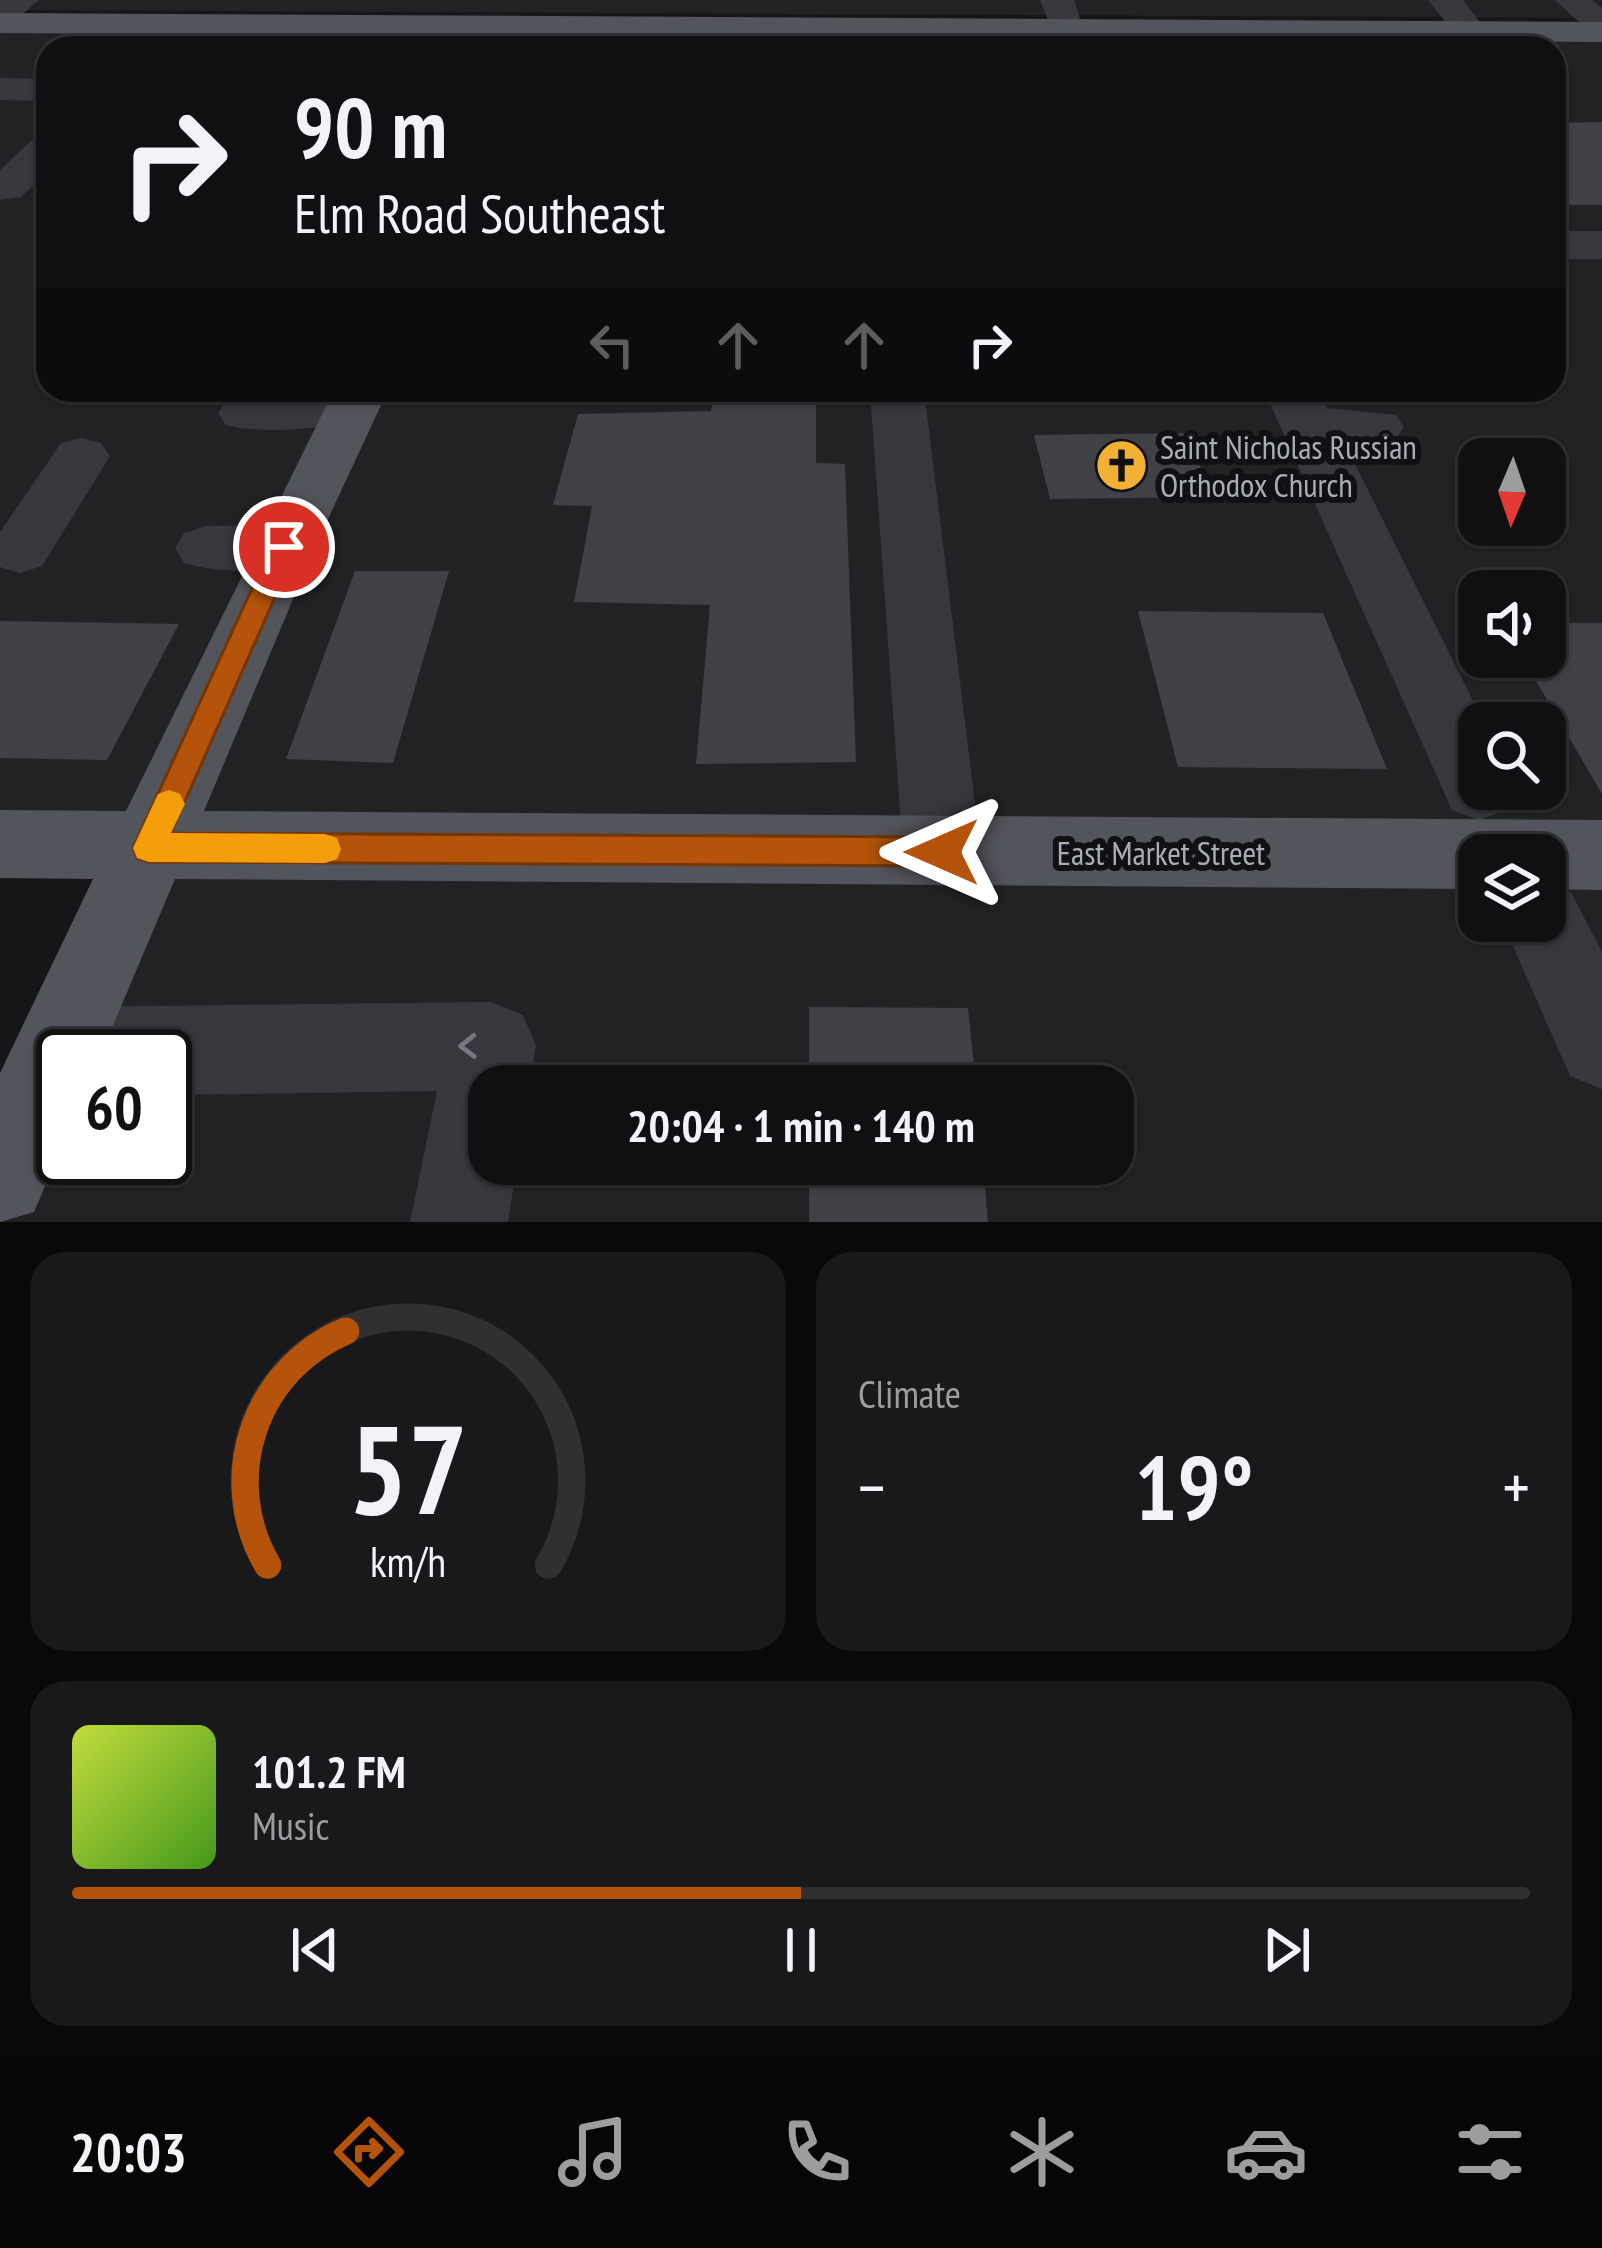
<!DOCTYPE html>
<meta charset="utf-8">
<style>
body{margin:0;font-family:"PT Sans Narrow",sans-serif;background:#19191b;color:#f1f3f6;height:100vh;display:flex;flex-direction:column;font-size:45px;white-space:nowrap}
*{box-sizing:border-box;margin:0}
p{font-size:39px;color:#9c9d9f}
.icon{flex:none;width:66px;height:66px;fill:none;stroke:currentColor;stroke-width:2;stroke-linecap:round;stroke-linejoin:round}
.map{position:relative;height:1222px;overflow:hidden}
.details{display:flex;flex-direction:column;gap:30px;padding:30px;background:#09090a;flex:1}
.details>*{flex:none}
.banner{position:absolute;left:36px;top:36px;width:1530px;height:366px;border-radius:36px;box-shadow:0 3px 9px #0004,0 0 0 3px #303032;background:#101012;color:#f1f3f6;overflow:hidden}
.needle{width:78px;rotate:182deg}
.controls{position:absolute;left:1458px;top:438px;display:grid;gap:24px}
.controls a{display:grid;place-items:center;width:108px;height:108px;border-radius:24px;background:#101012;box-shadow:0 3px 9px #0004,0 0 0 3px #303032;font-size:60px}
.speed{position:absolute;left:36px;top:1029px;display:flex;gap:24px;font-size:60px;font-weight:700;text-align:center}
.speed>*{display:grid;place-content:center;width:156px;height:156px;border-radius:50%;background:#101012;box-shadow:0 3px 9px #0004,0 0 0 3px #303032;line-height:1}
.speed .limit{border:6px solid #111;border-radius:18px;background:#fff;color:#111}
.pin{position:absolute;display:grid;place-items:center;width:102px;height:102px;color:#fff;margin:-51px;border:6px solid #fff;border-radius:50%;box-shadow:0 3px 12px #0007}
.me{position:absolute;width:132px;margin:-66px;rotate:270deg;stroke-linejoin:round;filter:drop-shadow(0 0 9px #0008)}
.turn{display:flex;align-items:center;gap:42px;height:252px;padding:0 60px;font-size:54px}
.turn .icon{width:156px;height:156px;stroke-width:2.5}
.turn b{display:block;font-size:84px;line-height:102px}
.lanes{display:flex;align-items:center;height:114px;padding:0 60px;background:#0003;justify-content:center;gap:60px;direction:ltr}
.lanes .off{opacity:.35}
.big{font-size:90px;font-weight:600;line-height:1.1}
.details .widget{flex:1;display:flex;flex-direction:column;justify-content:center;gap:18px;min-width:0;padding:0 42px;border-radius:36px;background:#19191b}
.details .dial{align-items:center;gap:0}
.dial svg{height:312px;overflow:visible;fill:none;stroke:#303032;stroke-width:7;stroke-linecap:round;text-anchor:middle}
.dial text{fill:#f1f3f6;stroke:none}
.song{display:flex;align-items:center;gap:36px}
.cover{width:144px;height:144px;border-radius:18px;background:linear-gradient(135deg,hsl(70 70% 55%),hsl(100 70% 35%))}
.played{height:12px;border-radius:6px;background:linear-gradient(90deg,#b45309 50%,#303032 50%)}
.keys{display:flex;justify-content:space-around;direction:ltr}
.heat{display:flex;justify-content:space-between;align-items:center;font-size:66px;direction:ltr}
.details .tiles{flex:1;display:grid;gap:30px;grid-template-columns:1fr 1fr}
.widget:last-child{grid-column:span 2}
.trip{position:absolute;left:468px;top:1065px;width:666px;height:120px;border-radius:36px;background:#101012;box-shadow:0 3px 9px #0004,0 0 0 3px #303032;font-weight:600;line-height:120px;text-align:center}
.menu{display:flex;height:192px;justify-content:space-around;align-items:center;background:#060607;color:#9c9d9f}
.menu .icon{width:84px;height:84px}
.menu .active{color:#b45309}
.menu b{font-size:54px;color:#f1f3f6}
.map>svg:first-child{display:block}
.built{fill:#222225;fill-rule:evenodd}
.building{fill:#404145}
.lines{fill:none;stroke-linecap:round;stroke-linejoin:round}
.minor{fill:#37383d;fill-rule:evenodd}
.major{fill:#53555c;fill-rule:evenodd}
.oneway{stroke:#757881}
.route{fill:#b45309;stroke:#753606;stroke-width:3}
.slow{fill:#f59e0b}
.labels{text-anchor:middle;stroke-width:12;stroke-linejoin:round;paint-order:stroke}
.poi-label{font-size:33px;fill:#a8adb8;stroke:#111113;text-anchor:start}
.street-label{font-size:33px;fill:#a8adb8;stroke:#111113}
</style>
<div class="map">
<svg width="1602" height="1222" viewBox="0 0 1602 1222">
<rect width="100%" height="100%" fill="#161618"/>
<g class="built">
<polygon points="0,0 1602,0 1602,18 0,10"/>
<path d="M 0,23 L 1602,32 L 1602,1222 L 0,1222 L 0,1178 L 148,848 L 0,844 ZM 48,48 L 1554,48 L 1554,390 L 48,390 ZM 1479,459 L 1545,459 L 1545,525 L 1479,525 ZM 1479,591 L 1545,591 L 1545,657 L 1479,657 ZM 1479,723 L 1545,723 L 1545,789 L 1479,789 ZM 1479,855 L 1545,855 L 1545,921 L 1479,921 ZM 63,1056 L 165,1056 L 165,1158 L 63,1158 ZM 489,1086 L 1113,1086 L 1113,1164 L 489,1164 Z"/>
</g>
<g class="building">
<polygon points="1602,122 1602,205 1554,205 1554,123"/>
<polygon points="714,390 816,390 816,463 845,464 856,762 696,764 710,605 574,602 592,506 553,505 578,414 711,411"/>
<polygon points="1187,433 1212,497 1050,499 1034,435"/>
<polygon points="355,571 449,571 393,763 286,759"/>
<polygon points="1138,611 1323,613 1387,769 1178,767"/>
<polygon points="0,621 179,624 107,760 0,758"/>
<polygon points="1545,623 1602,623 1602,794 1522,657 1545,657"/>
<polygon points="809,1007 968,1008 976,1086 809,1086"/>
<polygon points="809,1164 983,1164 988,1222 809,1222"/>
</g>
<g class="lines">
<g class="minor">
<polygon points="0,0 39,0 12,23 0,26"/>
<polygon points="1040,0 1074,0 1083,28 1078,35 1054,35"/>
<polygon points="1428,0 1463,0 1487,31 1482,38 1458,38"/>
<polygon points="1555,0 1592,0 1602,8 1602,35 1590,32"/>
<polygon points="178,15 190,18 195,25 175,48 137,48 166,18"/>
<polygon points="282,17 294,20 299,27 284,48 247,48 270,20"/>
<polygon points="0,78 48,79 48,101 0,100"/>
<polygon points="48,136 48,171 21,197 0,200 0,170 33,139"/>
<rect x="1554" y="231" width="48" height="28"/>
<path d="M 321,390 L 374,392 L 382,404 L 374,416 C 331,427 269,436 226,425 L 218,413 L 226,401 Z"/>
<polygon points="870,390 924,390 981,852 970,876 942,887 914,876 903,852"/>
<polygon points="1264,390 1318,390 1327,408 1396,415 1404,427 1396,439 1345,444 1484,723 1479,723 1479,789 1516,789 1506,810 1479,820 1452,810"/>
<polygon points="81,438 101,443 110,456 42,566 20,573 0,567 0,532 61,443"/>
<path d="M 284,525 L 306,532 L 315,547 L 306,562 C 269,573 221,574 184,563 L 175,548 L 184,533 L 206,526 Z"/>
<polygon points="1545,884 1572,894 1602,952 1602,1089 1570,1076 1502,921 1545,921"/>
<polygon points="491,1002 523,1015 536,1046 529,1086 489,1086 489,1164 517,1164 508,1222 410,1222 437,1091 165,1095 165,1056 63,1056 63,1096 25,1083 12,1052 25,1021 57,1007"/>
</g>
<g class="major">
<polygon points="0,13 1602,22 1602,42 0,33"/>
<polygon points="334,390 388,390 315,547 204,811 1602,820 1602,890 1545,889 1545,855 1479,855 1479,889 175,879 100,1056 63,1056 63,1144 34,1212 0,1222 0,1073 93,879 0,878 0,810 126,811"/>
</g>
</g>
<defs><path id="oneway-chevron" d="M-2-3.5L2.5 0L-2 3.5" fill="none" stroke-width="1.6" stroke-linecap="round" stroke-linejoin="round" transform="scale(3)"/></defs>
<use class="oneway" href="#oneway-chevron" transform="translate(468 1046) rotate(179)"/>
<polygon class="route" points="284,538 297,547 171,833 942,837 953,842 958,852 953,862 942,866 149,862 137,858 133,848 271,547"/>
<polygon class="slow" points="169,790 180,794 185,804 171,833 325,834 337,838 341,849 337,859 325,863 149,862 137,858 133,848 158,794"/>
<defs>
<symbol id="church-disc" viewBox="-11 -11 22 22"><circle r="9.5" fill="#f2b134" stroke="#111113"/><path d="M-1.2-6h2.4v3.5h3.3v2.4h-3.3V6h-2.4V-.1h-3.3v-2.4h3.3Z" fill="#111"/></symbol>
</defs>
<g fill-rule="evenodd">
<use href="#church-disc" x="1092" y="436" width="59" height="59"/>
</g>
<g class="labels">
<g class="poi-label">
<text x="1160" y="459">Saint Nicholas Russian<tspan x="1160" dy="38">Orthodox Church</tspan></text>
</g>
<g class="street-label">
<text x="1161" y="865">East Market Street</text>
</g>
</g>
</svg>
<div class="controls">
<a><svg class="needle" viewBox="-14 -14 28 28"><path d="M0-13l5 13h-10z" fill="#e53935"/><path d="M0 13l5-13h-10z" fill="#9c9d9f"/></svg></a>
<a><svg class="icon" aria-label="sound" viewBox="0 0 24 24"><path d="M4 9h4l5-4v14l-5-4H4zM17 9q2 3 0 6"/></svg></a>
<a><svg class="icon" aria-label="search" viewBox="0 0 24 24"><circle cx="10" cy="10" r="6"/><path d="M15 15l6 6"/></svg></a>
<a><svg class="icon" aria-label="layers" viewBox="0 0 24 24"><path d="M12 4l9 5-9 5-9-5zM3 14l9 5 9-5"/></svg></a>
</div>
<div class="speed"><div class="limit">60</div></div>
<div class="pin" style="left:284px;top:547px;background:#d93025"><svg class="icon" aria-label="arrive" viewBox="0 0 24 24"><path d="M6 21V4h12l-3 4 3 4H6"/></svg></div>
<svg class="me" style="left:942px;top:852px" viewBox="-20 -20 40 40"><path d="M0-17L14 15 0 8-14 15z" fill="#b45309" stroke="#fff" stroke-width="4"/></svg>
<div class="trip">20:04 · 1 min · 140 m</div>
<div class="banner">
<div class="turn"><svg class="icon" aria-label="right" viewBox="0 0 24 24"><path d="M7 20v-9h11M14 6l5 5-5 5"/></svg><div><b>90 m</b>Elm Road Southeast</div></div>
<div class="lanes"><svg class="icon off" aria-label="left" viewBox="0 0 24 24"><path d="M17 20v-9H6M10 6l-5 5 5 5"/></svg><svg class="icon off" aria-label="ahead" viewBox="0 0 24 24"><path d="M12 20V5M6 11l6-6 6 6"/></svg><svg class="icon off" aria-label="ahead" viewBox="0 0 24 24"><path d="M12 20V5M6 11l6-6 6 6"/></svg><svg class="icon" aria-label="right" viewBox="0 0 24 24"><path d="M7 20v-9h11M14 6l5 5-5 5"/></svg></div>
</div>
</div>
<section class="details">
<div class="tiles">
<div class="widget dial"><svg viewBox="0 0 100 80">
<path d="M14 69A42 42 0 1 1 86 69"/>
<path d="M14 69A42 42 0 0 1 34 9" stroke="#b45309"/>
<text x="50" y="56" font-size="32" font-weight="700">57</text>
<text x="50" y="72" font-size="11">km/h</text>
</svg></div>
<div class="widget"><p>Climate</p>
<div class="heat"><a>−</a><b class="big">19°</b><a>+</a></div>
</div>
<div class="widget">
<div class="song"><i class="cover"></i><div><b>101.2 FM</b><p>Music</p></div></div>
<div class="played"></div>
<div class="keys"><svg class="icon" aria-label="previous" viewBox="0 0 24 24"><path d="M18 5L8 12l10 7zM5 5v14"/></svg><svg class="icon" aria-label="pause" viewBox="0 0 24 24"><path d="M8 5v14M16 5v14"/></svg><svg class="icon" aria-label="next" viewBox="0 0 24 24"><path d="M6 5l10 7-10 7zM19 5v14"/></svg></div>
</div>
</div>
</section>
<nav class="menu">
<b>20:03</b>
<svg class="icon active" aria-label="directions" viewBox="0 0 24 24"><path d="M12 3l9 9-9 9-9-9zM9 14v-3h6M13 9l2 2-2 2"/></svg>
<svg class="icon" aria-label="music" viewBox="0 0 24 24"><path d="M9 18V5l10-2v13"/><circle cx="6" cy="18" r="3"/><circle cx="16" cy="16" r="3"/></svg>
<svg class="icon" aria-label="phone" viewBox="0 0 24 24"><path d="M5 4h4l2 5-3 2q2 4 5 5l2-3 5 2v4C11 20 4 13 5 4z"/></svg>
<svg class="icon" aria-label="climate" viewBox="0 0 24 24"><path d="M12 3v18M4 7l16 10M4 17L20 7"/></svg>
<svg class="icon" aria-label="car" viewBox="0 0 24 24"><path d="M5 17H2v-5l4-1 3-4h7l3 4 3 1v5h-3M9 17h6M6 11h13"/><circle cx="7" cy="17" r="2"/><circle cx="17" cy="17" r="2"/></svg>
<svg class="icon" aria-label="filters" viewBox="0 0 24 24"><path d="M4 7h16M4 17h16"/><circle cx="9" cy="7" r="2"/><circle cx="15" cy="17" r="2"/></svg>
</nav>
